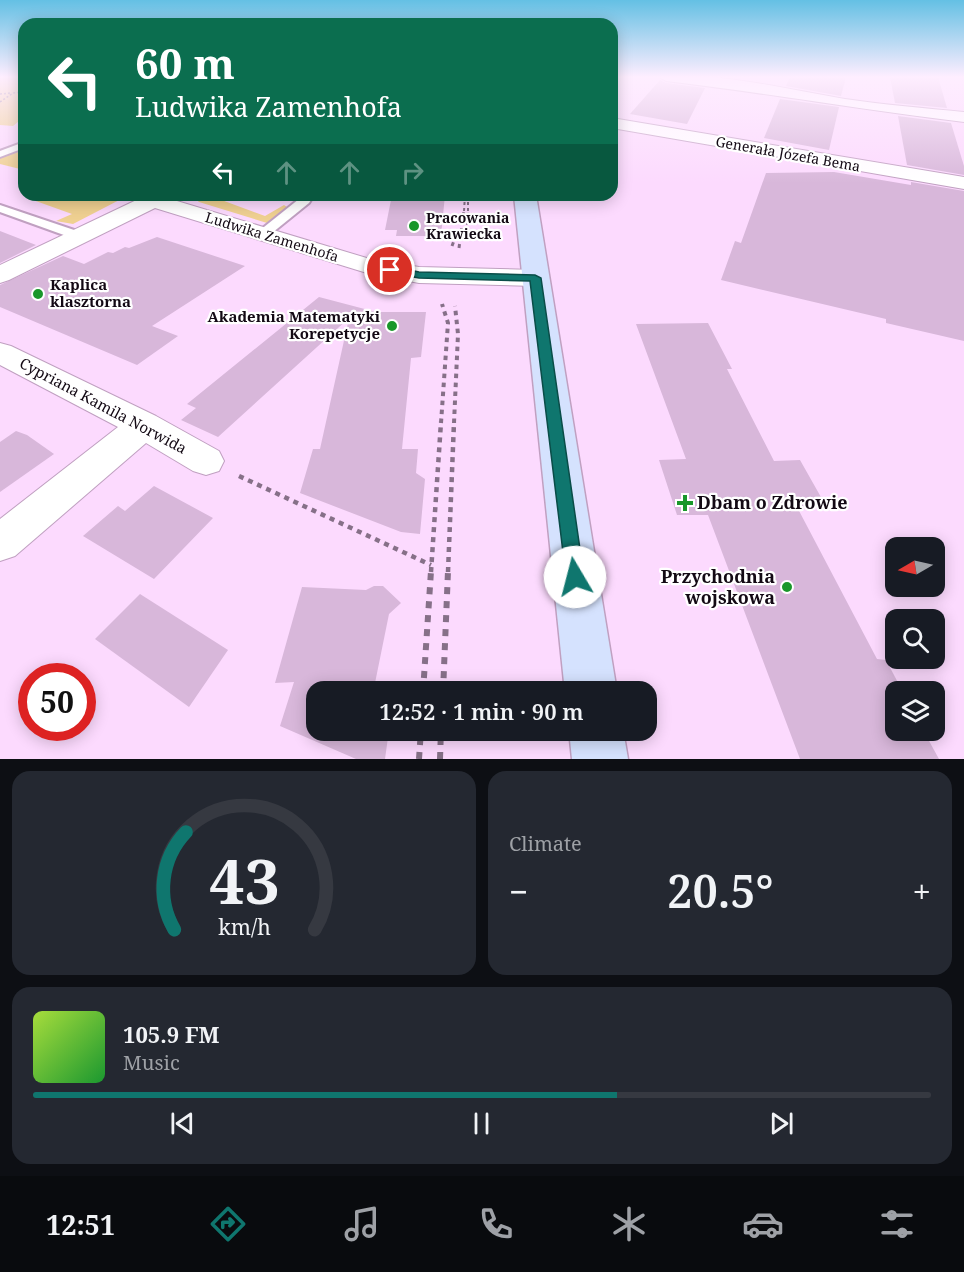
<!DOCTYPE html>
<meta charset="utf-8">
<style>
body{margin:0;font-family:"Noto Serif",serif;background:#242831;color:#f1f3f6;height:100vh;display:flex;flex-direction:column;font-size:22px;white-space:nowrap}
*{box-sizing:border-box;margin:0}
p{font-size:20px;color:#9ea1a6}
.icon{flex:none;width:33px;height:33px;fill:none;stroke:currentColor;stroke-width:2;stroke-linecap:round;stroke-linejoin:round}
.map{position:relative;height:759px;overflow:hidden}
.side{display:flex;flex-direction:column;gap:12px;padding:12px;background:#0d0f14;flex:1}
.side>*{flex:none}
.banner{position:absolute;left:18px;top:18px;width:600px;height:183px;border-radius:18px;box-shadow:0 3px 15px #0003;background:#0b6e4f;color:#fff;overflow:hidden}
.needle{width:39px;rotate:261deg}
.buttons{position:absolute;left:885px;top:537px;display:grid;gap:12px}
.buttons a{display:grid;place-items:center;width:60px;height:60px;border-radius:12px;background:#171b24;box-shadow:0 3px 15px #0003;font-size:30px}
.speed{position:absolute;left:18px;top:663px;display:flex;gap:12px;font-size:30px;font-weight:700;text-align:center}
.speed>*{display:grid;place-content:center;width:78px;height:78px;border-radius:50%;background:#171b24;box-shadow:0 3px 15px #0003;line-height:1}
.speed .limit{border:9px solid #d22;background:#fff;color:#111}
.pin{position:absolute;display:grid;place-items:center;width:51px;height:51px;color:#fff;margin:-26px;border:3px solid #fff;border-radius:50%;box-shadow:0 2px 6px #0007}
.me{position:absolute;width:66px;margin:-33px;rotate:352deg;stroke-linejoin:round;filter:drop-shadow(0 0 4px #0008)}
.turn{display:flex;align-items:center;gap:21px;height:126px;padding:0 18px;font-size:27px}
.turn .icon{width:78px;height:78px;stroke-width:2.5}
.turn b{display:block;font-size:42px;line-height:51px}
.lanes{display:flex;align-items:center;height:57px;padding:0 18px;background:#0003;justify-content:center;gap:30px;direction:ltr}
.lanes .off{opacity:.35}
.big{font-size:45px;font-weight:600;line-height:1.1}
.side .tile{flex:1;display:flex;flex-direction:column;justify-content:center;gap:9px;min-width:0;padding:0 21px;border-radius:18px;background:#242831}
.side .dial{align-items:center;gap:0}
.dial svg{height:156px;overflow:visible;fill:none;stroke:#363941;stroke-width:7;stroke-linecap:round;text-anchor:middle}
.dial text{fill:#f1f3f6;stroke:none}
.song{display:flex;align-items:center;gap:18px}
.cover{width:72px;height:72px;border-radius:9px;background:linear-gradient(135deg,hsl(80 70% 55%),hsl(130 70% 35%))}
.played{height:6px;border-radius:3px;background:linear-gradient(90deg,#0f766e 65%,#363941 65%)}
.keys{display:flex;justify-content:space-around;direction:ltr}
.heat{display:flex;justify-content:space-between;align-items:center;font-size:33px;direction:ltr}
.side .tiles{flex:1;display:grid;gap:12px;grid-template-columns:1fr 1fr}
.tile:last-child{grid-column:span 2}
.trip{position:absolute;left:306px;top:681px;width:351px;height:60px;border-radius:18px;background:#171b24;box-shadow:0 3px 15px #0003;font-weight:600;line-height:60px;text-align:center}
.menu{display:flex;height:96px;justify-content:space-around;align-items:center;background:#090b0e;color:#9ea1a6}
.menu .icon{width:42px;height:42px}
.menu .active{color:#0f766e}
.menu b{font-size:27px;color:#f1f3f6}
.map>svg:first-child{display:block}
.green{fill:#efd091}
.building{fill:#d8b7da}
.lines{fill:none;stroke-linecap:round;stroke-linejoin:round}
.service-casing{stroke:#c0a0c1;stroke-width:4}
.minor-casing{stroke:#c0a0c1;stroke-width:2}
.secondary-casing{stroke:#c0a0c1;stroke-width:3}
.path-far5{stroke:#867088;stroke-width:1.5;stroke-dasharray:2 2;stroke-linecap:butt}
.path-far4{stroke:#867088;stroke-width:2;stroke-dasharray:3 3;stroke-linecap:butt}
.path-far3{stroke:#867088;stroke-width:3;stroke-dasharray:4 4;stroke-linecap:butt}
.path-far2{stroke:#867088;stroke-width:4;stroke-dasharray:4.5 4.5;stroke-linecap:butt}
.path-far1{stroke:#867088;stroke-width:4.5;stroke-dasharray:5 5;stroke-linecap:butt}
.path{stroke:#867088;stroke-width:6;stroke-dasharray:7 7;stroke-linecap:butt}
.service{fill:#fff;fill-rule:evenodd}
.minor{fill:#fff;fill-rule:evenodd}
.secondary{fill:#d5e2fe;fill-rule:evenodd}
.route{fill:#0f766e;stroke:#0a4d48;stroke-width:1.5}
.poi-dot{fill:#19972a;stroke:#fff;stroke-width:2}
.labels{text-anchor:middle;stroke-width:4.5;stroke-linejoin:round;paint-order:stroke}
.far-street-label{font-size:14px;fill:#130914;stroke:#fff}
.far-poi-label{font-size:14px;font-weight:bold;fill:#130914;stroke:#fff;text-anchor:start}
.poi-label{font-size:15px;font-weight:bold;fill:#130914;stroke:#fff;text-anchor:start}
.street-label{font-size:15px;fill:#130914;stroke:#fff}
.near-poi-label{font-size:18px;font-weight:bold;fill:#130914;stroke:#fff;text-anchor:start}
</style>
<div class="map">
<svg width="964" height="759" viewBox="0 0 964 759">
<rect width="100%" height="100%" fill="#fcdafe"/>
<g class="green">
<polygon points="0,77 24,77 24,117 13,126 0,125"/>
<polygon points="24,149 24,170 0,164 0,157"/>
<polygon points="45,195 129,195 73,224 56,221 72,214 33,200"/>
<polygon points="191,195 208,195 265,216 284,205 287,207 267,223 199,202"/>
</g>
<g class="building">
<polygon points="790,77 846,77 841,96 786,86"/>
<polygon points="890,77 938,77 947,108 895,103"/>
<polygon points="660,80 666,83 705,88 687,124 630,114"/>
<polygon points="780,99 839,107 829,150 764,138"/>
<polygon points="898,116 951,123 964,166 964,175 907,165"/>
<polygon points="834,172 911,185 911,182 964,191 964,341 886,323 886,319 721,280 735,241 741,243 766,173"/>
<polygon points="392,195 445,195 441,236 396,236 397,230 385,230"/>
<polygon points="0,231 36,245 0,263"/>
<polygon points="157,237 245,266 152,326 178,336 137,365 0,307 0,285 63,256 84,264 108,252 113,253 125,247 129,248"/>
<polygon points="319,297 376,312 426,312 421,357 411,358 402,449 418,449 416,473 425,479 420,534 401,532 300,493 313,449 320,449 349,318 218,437 181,420 196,408 187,404"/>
<polygon points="708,323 732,369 727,369 774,461 800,460 826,506 797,507 877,659 886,660 903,692 896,692 896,730 923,730 939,759 800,759 708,515 677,515 659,460 686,459 636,324"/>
<polygon points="16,431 27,435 54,454 0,492 0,442"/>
<polygon points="154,486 213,518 154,579 83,536 118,506 125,511"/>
<polygon points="374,586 383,586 401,603 389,614 375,683 397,684 396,692 316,692 316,730 389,730 385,759 356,759 280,726 294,682 275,683 302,587 366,590"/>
<polygon points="140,594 228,650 189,707 95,639"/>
</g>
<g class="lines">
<defs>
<g id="service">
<polygon points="24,142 24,148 0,157 0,151"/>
<polygon points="304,195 314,195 309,203 267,237 259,237 259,231"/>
<polygon points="0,205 83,233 85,236 79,240 75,239 0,212"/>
</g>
<g id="minor">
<path d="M 659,77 C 721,72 785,89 845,99 C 885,105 925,108 964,112 L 964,122 C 864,110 766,93 666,81 Z"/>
<polygon points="612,118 964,177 964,189 612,128"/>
<polygon points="147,195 169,195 167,198 370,259 419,267 535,270 544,273 548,278 544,283 535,286 419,283 367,273 155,208 9,280 0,283 0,265"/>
<polygon points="0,343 11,346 156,416 219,451 224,461 219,471 206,475 193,471 146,443 15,556 0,561 0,519 118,427 0,365"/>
</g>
<g id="secondary">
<polygon points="514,195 536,195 617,692 565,692"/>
<polygon points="569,730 623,730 628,759 572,759"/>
</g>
</defs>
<use href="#service" class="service-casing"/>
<use href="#minor" class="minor-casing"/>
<use href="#secondary" class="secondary-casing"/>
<g class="path-far5">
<polyline points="0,94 11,93"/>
<polyline points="0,102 13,93 24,92"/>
</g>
<g class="path-far4">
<polyline points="464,211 465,195"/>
<polyline points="468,211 468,195"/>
</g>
<g class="path-far3">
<polyline points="452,246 455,238 467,236 468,210"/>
<polyline points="459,248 464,210"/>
</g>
<g class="path-far2">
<polyline points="441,423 448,323 442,304"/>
<polyline points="454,423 458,334 455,306"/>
</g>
<g class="path-far1">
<polyline points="239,476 431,565"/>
<polyline points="431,572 441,422"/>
<polyline points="448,572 454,422"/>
</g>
<g class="path">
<polyline points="423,692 431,571"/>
<polyline points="443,692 448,571"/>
<polyline points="419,759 421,730"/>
<polyline points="440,759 441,730"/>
</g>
<use href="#service" class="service"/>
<use href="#minor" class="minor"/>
<use href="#secondary" class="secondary"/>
</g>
<linearGradient id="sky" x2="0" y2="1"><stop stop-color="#64c0e4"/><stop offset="0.42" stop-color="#feeeff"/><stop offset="1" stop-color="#feeeff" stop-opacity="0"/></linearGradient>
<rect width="964" height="183" fill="url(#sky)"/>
<polygon class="route" points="390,266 419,272 535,275 541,278 584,577 582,583 575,585 568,583 566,577 530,281 419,278 386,272 384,270"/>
<g class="poi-dot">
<circle cx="414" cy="226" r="6"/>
<circle cx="38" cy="294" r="6"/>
<circle cx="392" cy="326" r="6"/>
<path d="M682 494h6v6h6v6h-6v6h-6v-6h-6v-6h6z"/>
<circle cx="787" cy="587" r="6"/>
</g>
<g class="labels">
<g class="far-street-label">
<text transform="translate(788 154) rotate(10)" y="5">Generała Józefa Bema</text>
<text transform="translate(272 237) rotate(17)" y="5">Ludwika Zamenhofa</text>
</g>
<g class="far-poi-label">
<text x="426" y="223">Pracowania<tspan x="426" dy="16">Krawiecka</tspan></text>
</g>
<g class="poi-label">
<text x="50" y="290">Kaplica<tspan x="50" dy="17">klasztorna</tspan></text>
<text x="380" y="322" text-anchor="end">Akademia Matematyki<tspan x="380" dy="17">Korepetycje</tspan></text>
</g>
<g class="street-label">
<text transform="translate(103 406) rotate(28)" y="5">Cypriana Kamila Norwida</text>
</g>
<g class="near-poi-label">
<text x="697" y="509">Dbam o Zdrowie</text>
<text x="775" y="583" text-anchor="end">Przychodnia<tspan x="775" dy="21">wojskowa</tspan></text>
</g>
</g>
</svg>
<div class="buttons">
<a><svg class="needle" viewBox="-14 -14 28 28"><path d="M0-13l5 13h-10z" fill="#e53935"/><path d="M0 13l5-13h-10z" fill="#9ea1a6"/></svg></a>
<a><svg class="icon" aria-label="search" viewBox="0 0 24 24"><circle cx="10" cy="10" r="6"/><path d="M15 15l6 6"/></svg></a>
<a><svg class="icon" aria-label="layers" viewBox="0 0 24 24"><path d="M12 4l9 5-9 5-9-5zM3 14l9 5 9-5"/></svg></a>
</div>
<div class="speed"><div class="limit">50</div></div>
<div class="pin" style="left:390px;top:270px;background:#d93025"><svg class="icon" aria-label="arrive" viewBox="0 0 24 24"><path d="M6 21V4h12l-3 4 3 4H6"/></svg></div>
<svg class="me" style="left:575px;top:577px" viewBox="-20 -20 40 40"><circle r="19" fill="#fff"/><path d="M0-13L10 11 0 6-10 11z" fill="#0f766e"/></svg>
<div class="trip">12:52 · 1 min · 90 m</div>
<div class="banner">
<div class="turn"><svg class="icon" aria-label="left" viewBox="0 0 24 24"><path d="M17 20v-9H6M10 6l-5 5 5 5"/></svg><div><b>60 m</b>Ludwika Zamenhofa</div></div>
<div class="lanes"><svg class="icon" aria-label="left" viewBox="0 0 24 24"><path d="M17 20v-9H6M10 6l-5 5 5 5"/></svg><svg class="icon off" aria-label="ahead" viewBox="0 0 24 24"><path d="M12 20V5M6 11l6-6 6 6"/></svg><svg class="icon off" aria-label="ahead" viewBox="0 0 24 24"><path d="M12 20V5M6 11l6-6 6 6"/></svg><svg class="icon off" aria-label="right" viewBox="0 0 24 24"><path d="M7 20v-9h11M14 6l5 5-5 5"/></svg></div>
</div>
</div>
<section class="side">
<div class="tiles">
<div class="tile dial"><svg viewBox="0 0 100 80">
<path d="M14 69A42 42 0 1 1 86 69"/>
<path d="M14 69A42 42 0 0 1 20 19" stroke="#0f766e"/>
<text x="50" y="56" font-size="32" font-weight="700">43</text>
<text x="50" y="72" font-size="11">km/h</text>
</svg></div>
<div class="tile"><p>Climate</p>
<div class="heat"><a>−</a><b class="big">20.5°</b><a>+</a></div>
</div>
<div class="tile">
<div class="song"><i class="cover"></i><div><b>105.9 FM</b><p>Music</p></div></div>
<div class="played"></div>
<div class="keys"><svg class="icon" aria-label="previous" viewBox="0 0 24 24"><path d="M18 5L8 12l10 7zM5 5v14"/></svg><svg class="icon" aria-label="pause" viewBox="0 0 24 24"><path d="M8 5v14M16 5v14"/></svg><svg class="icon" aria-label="next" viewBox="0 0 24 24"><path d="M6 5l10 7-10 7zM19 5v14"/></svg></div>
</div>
</div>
</section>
<nav class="menu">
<b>12:51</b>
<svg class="icon active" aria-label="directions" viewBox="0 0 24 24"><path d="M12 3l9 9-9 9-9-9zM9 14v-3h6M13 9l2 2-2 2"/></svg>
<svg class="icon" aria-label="music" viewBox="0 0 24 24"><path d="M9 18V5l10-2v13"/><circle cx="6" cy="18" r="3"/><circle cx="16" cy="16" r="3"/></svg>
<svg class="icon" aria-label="phone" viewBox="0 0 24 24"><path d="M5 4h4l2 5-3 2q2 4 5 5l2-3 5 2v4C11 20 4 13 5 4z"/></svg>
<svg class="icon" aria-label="climate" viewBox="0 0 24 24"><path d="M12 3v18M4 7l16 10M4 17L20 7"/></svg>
<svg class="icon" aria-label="car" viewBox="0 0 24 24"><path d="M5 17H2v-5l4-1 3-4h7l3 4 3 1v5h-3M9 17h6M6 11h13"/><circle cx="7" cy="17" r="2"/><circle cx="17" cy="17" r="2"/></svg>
<svg class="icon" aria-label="filters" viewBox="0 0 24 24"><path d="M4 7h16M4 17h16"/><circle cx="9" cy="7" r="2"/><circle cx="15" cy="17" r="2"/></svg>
</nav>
